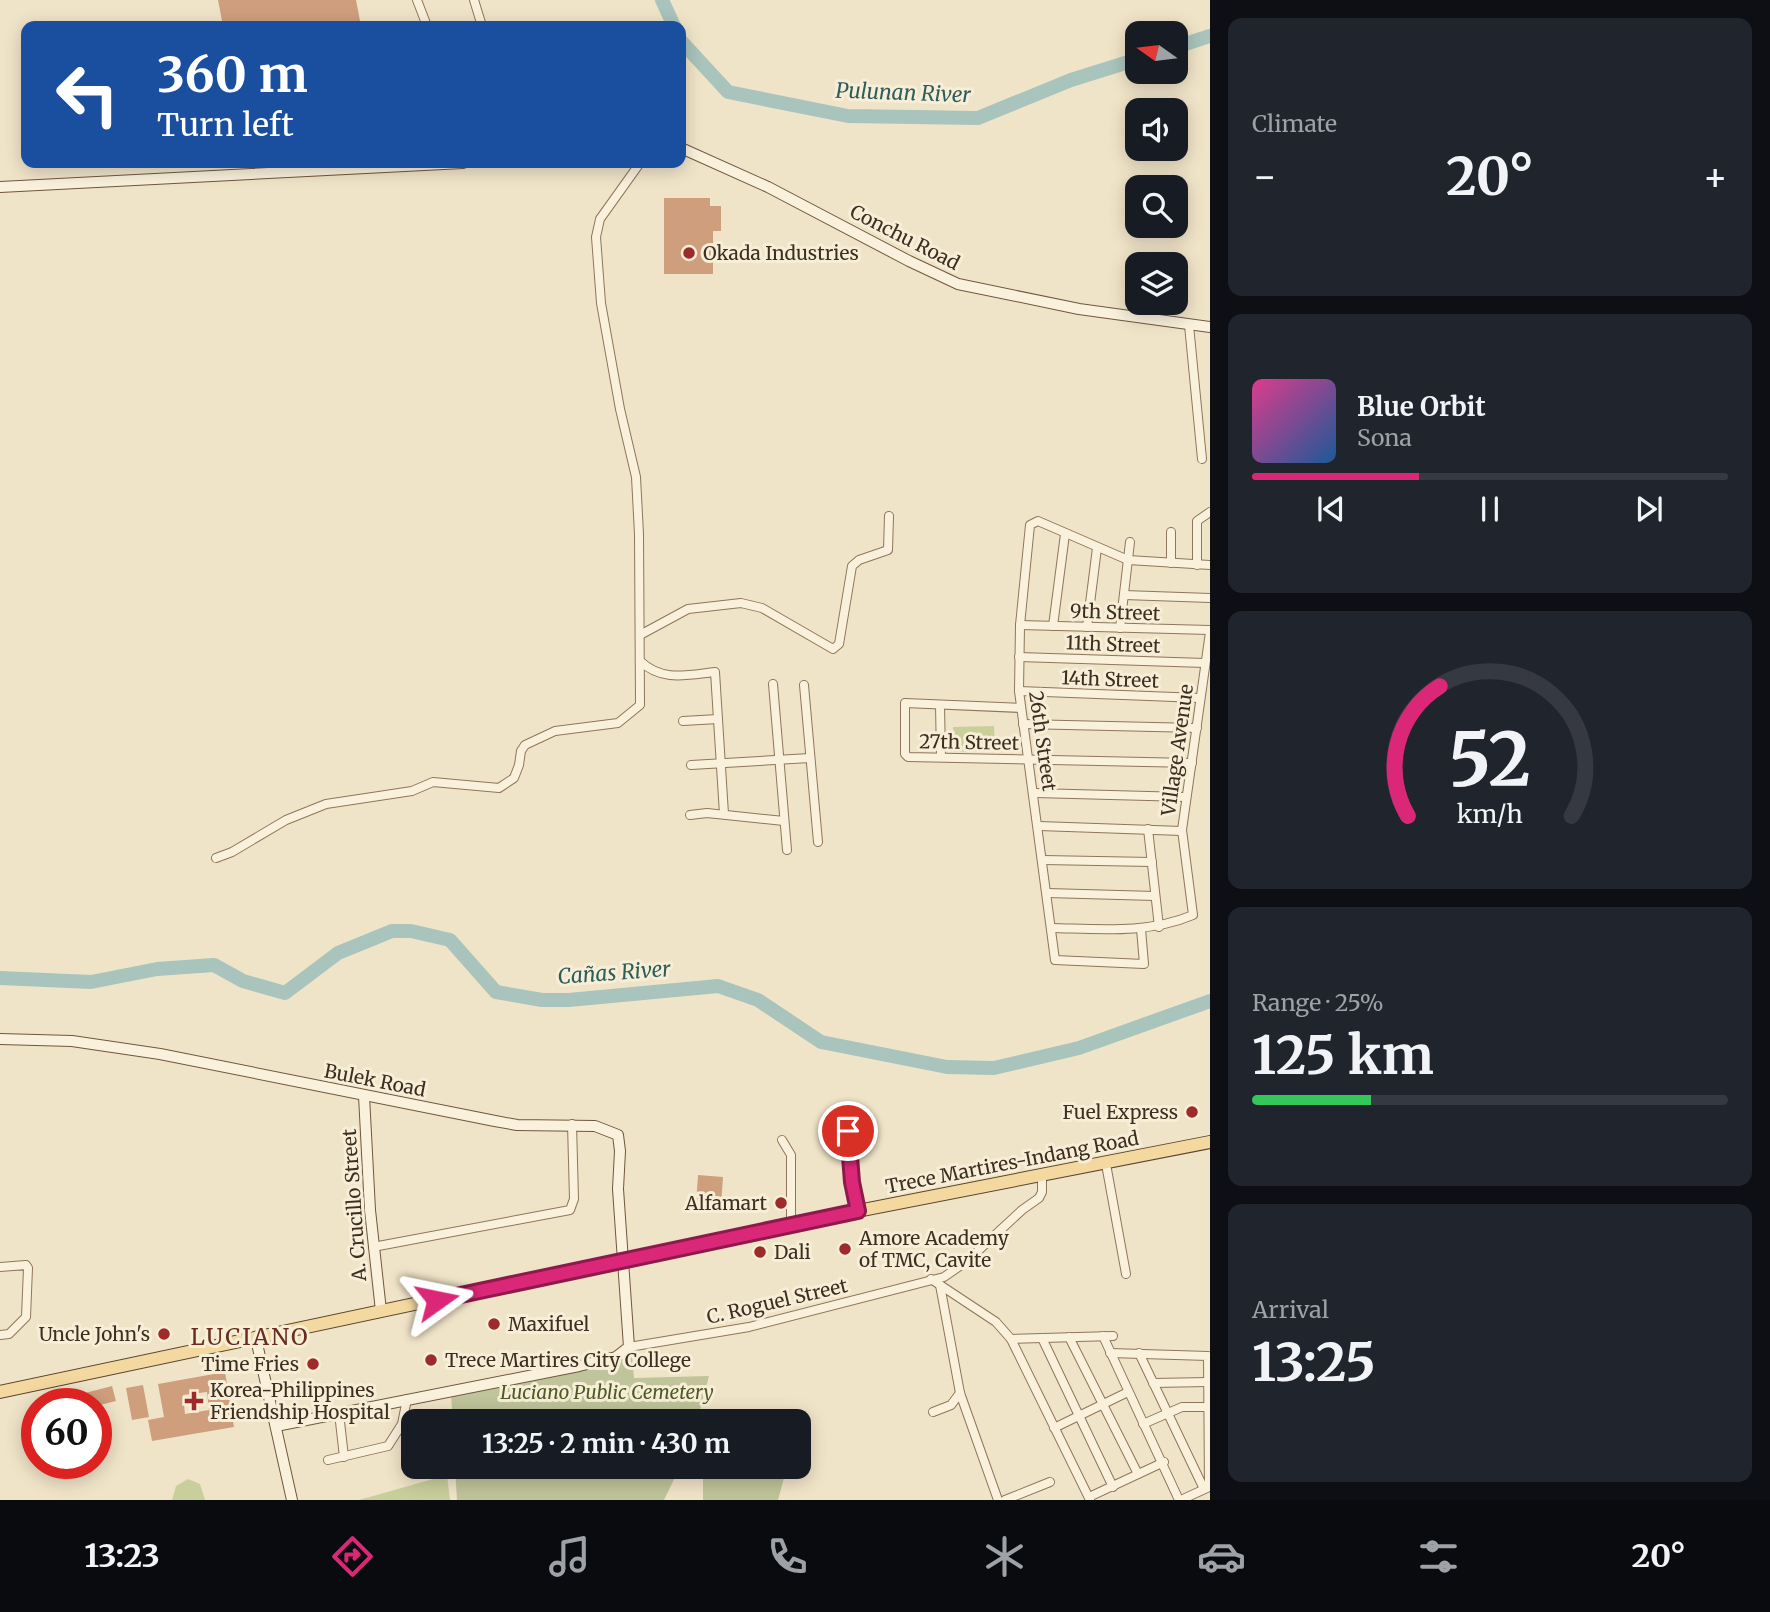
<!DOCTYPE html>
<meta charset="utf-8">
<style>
body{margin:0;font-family:Merriweather,serif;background:#20242c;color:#f1f3f6;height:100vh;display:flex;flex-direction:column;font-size:26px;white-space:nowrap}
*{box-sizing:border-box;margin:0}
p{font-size:23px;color:#9ea1a6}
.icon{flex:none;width:38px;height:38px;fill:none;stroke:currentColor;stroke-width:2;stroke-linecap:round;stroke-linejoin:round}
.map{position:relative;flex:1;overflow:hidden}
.panel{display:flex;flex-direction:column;gap:18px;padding:18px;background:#0d0f14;width:560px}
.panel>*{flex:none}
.guide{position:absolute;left:21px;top:21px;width:665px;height:147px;border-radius:14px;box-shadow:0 4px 18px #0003;background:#1a4fa0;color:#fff;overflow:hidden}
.needle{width:46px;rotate:284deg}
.tools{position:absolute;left:1125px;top:21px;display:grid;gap:14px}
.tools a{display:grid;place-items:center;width:63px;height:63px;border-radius:14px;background:#171b24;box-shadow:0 4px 18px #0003;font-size:35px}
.speed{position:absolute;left:21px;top:1388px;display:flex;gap:14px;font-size:35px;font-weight:700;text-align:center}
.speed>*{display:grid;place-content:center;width:91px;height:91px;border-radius:50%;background:#171b24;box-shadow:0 4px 18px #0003;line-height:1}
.speed .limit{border:10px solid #d22;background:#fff;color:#111}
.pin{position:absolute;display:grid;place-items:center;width:60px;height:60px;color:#fff;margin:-30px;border:4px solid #fff;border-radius:50%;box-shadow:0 2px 7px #0007}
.me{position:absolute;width:77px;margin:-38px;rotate:78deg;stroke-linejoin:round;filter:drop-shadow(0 0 5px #0008)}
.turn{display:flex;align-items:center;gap:24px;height:147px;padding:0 21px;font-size:32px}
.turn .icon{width:91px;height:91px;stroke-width:2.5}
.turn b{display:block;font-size:49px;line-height:60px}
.big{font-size:52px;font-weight:700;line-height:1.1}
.panel .tile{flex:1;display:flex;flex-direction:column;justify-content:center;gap:10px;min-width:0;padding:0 24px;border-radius:14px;background:#20242c}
.panel .dial{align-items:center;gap:0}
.dial svg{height:182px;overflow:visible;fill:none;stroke:#363941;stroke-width:7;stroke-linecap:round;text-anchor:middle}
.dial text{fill:#f1f3f6;stroke:none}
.song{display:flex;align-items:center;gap:21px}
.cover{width:84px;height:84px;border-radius:10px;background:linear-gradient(135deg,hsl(330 70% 55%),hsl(210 70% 35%))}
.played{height:7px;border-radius:4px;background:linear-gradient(90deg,#db2777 35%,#363941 35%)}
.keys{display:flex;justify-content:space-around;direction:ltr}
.heat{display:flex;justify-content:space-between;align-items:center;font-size:38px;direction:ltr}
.charge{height:10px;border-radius:5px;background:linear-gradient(90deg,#34c759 25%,#363941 0)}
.trip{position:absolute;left:401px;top:1409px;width:410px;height:70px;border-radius:14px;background:#171b24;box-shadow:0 4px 18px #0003;font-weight:700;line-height:70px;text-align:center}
.tab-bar{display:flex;height:112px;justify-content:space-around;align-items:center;background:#090b0e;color:#9ea1a6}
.tab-bar .icon{width:49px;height:49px}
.tab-bar .active{color:#db2777}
.tab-bar b{font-size:32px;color:#f1f3f6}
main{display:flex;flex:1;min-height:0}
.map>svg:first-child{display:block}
.green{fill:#c9cf9b}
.cemetery{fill:#bfc49a}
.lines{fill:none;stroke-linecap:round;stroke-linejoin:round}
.river{stroke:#a9c4bc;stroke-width:14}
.building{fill:#cf9f7d;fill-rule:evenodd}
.street-casing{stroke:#8d765c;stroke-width:10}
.secondary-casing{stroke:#6f573f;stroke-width:12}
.primary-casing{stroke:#5b4430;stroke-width:14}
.street{stroke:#faf1dc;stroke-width:8}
.secondary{stroke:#faf1dc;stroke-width:10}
.primary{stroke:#f3d9a0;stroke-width:12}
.route-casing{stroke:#8e194d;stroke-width:18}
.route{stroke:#db2777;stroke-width:12}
.poi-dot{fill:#9e2a2b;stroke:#f7eed8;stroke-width:2.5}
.labels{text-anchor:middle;stroke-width:6;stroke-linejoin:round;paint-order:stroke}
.street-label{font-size:19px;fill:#3d2e20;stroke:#f7eed8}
.poi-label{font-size:19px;fill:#3d2e20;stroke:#f7eed8;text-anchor:start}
.park-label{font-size:19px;font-style:italic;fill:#4d5a26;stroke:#f7eed8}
.water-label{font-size:21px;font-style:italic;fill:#2f5d5a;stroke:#f7eed8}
.quarter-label{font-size:23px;letter-spacing:2px;fill:#6b2e1e;stroke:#f7eed8}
</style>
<main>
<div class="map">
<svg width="1210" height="1500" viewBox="0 0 1210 1500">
<rect width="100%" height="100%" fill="#f0e4c8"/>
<g class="green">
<polygon points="994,726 995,750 954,752 953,727"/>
<polygon points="447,1475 450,1500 359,1500"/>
<polygon points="188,1479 200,1484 205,1500 172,1500 176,1486"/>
</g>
<g class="cemetery">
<polygon points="632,1357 634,1378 709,1376 697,1421 453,1421 451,1395"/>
<polygon points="455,1467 455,1466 680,1467 664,1500 457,1500"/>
<polygon points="703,1467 703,1466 787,1467 778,1500 703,1500"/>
</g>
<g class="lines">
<g class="river">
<polyline points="662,0 674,26"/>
<polyline points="681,41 728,92 848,116 978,118 1071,80 1138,59"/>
<polyline points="1176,47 1210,36"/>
<polyline points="0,978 91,982 157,969 214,965 243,981 285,993 338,953 392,931 411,931 450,940 496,992 542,1000 569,1000 718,986 758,1000 821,1042 947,1067 994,1068 1079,1048 1210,1001"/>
</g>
</g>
<g class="building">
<polygon points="218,0 356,0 361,26 223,26"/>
<polygon points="664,198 710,198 710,206 721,206 721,231 713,231 713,274 664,274"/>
<polygon points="698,1175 723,1177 721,1207 696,1205"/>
<path d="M 225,1372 L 234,1427 L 152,1441 L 148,1420 L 164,1417 L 158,1384 ZM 207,1392 L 209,1410 L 185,1414 L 183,1395 Z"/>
<polygon points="143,1385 149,1417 132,1420 126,1388"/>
<polygon points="112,1386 116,1401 96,1406 96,1404 54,1404 54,1401"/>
</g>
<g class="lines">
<defs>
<g id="street">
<polyline points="417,0 427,26"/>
<polyline points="474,0 482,26"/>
<polyline points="1189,325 1202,459"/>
<polyline points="1171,563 1171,532"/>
<polyline points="1197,565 1197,521 1210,512"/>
<polyline points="1124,595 1210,598"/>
<polyline points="1020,625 1210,630"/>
<polyline points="1053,626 1065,534"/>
<polyline points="1087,627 1097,548"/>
<polyline points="1120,628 1130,542"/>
<polyline points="640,635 688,609 741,603 762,608 833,649 839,644 852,566 859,560 888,550 889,516"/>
<polyline points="1019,657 1205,663"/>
<path d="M 640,661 C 662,682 687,675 715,672 L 724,814"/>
<polyline points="773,684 787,850"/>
<polyline points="804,685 818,842"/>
<polyline points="1019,691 1200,698"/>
<polyline points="940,705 941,757"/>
<polyline points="1021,708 905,703 905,754 908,757 1192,763"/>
<polyline points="683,721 718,719"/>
<polyline points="1023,724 1197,728"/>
<polyline points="691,765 810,758"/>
<polyline points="1035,793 1186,797"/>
<polyline points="690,815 707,813 784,821"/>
<polyline points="1039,826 1182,831"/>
<polyline points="1148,829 1159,927"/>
<polyline points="216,858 232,852 286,820 326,804 412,791 433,782 499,788 514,778 519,765 521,751 525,745 555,731 618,723 640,705 639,534 636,477 620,409 601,303 596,237 600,219 640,163"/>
<polyline points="1043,860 1152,862"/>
<polyline points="1047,893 1155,896"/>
<path d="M 1051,928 C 1100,929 1148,934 1193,915 L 1182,830 L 1210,632"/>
<polyline points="1141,929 1144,964 1055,960 1019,691 1020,625 1030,525 1038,521 1128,560 1210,565"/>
<polyline points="848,1131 852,1178 858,1211"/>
<polyline points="782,1140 791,1155 791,1224"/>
<polyline points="1106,1164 1126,1274"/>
<polyline points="373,1247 570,1210 574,1199 572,1124"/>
<polyline points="0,1267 26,1265 28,1268 26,1317 9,1334 0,1335"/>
<polyline points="931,1279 996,1322 1011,1339 1090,1500"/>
<polyline points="940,1285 960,1393 998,1500"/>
<polyline points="1103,1336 1179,1500"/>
<polyline points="1069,1337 1138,1474"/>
<polyline points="1042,1338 1113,1487"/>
<polyline points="1011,1339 1113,1336"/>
<polyline points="629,1347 749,1327 944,1277 967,1261 1022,1210 1039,1198 1042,1192 1042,1175"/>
<polyline points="1110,1353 1208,1356 1209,1487"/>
<polyline points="1139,1353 1204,1489"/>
<polyline points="1153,1383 1208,1382"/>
<polyline points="933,1412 951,1405 960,1393"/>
<polyline points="339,1413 344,1457"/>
<polyline points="1143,1424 1182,1407 1208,1407"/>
<polyline points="1054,1428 1128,1392"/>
<polyline points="328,1460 388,1446 402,1424 407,1399"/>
<polyline points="1089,1497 1164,1462"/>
<polyline points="1005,1500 1050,1482"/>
<polyline points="1181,1500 1207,1488"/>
</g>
<g id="secondary">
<polyline points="681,148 768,187 909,261 958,284 1079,309 1210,327"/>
<polyline points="0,187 463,163"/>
<polyline points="0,1039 72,1041 160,1054 495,1121 517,1125 595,1126 618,1135 620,1151 618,1189 629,1347 616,1357 579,1366 276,1426"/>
<polyline points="364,1096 370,1210 381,1311"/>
<polyline points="256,1339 292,1500"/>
</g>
<polyline id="primary" points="0,1392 791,1224 1210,1142"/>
</defs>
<use href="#street" class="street-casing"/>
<use href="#secondary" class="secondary-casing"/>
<use href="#primary" class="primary-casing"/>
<use href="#street" class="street"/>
<use href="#secondary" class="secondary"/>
<use href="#primary" class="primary"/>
</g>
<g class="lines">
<defs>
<polyline id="route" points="437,1300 858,1211 852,1182 848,1131"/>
</defs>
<use href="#route" class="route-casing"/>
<use href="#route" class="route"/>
</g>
<g class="poi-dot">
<circle cx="689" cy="253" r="7"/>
<circle cx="1192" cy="1112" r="7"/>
<circle cx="781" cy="1203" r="7"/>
<circle cx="845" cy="1249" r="7"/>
<circle cx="760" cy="1252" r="7"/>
<circle cx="494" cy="1324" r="7"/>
<circle cx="164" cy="1334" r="7"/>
<circle cx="431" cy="1360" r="7"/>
<circle cx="313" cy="1364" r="7"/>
<path d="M190.5 1390.5h7v7h7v7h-7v7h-7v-7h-7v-7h7z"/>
</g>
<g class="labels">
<g class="street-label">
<text transform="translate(905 237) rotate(27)" y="7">Conchu Road</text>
<text transform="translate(1115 612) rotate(2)" y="7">9th Street</text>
<text transform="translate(1113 644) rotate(2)" y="7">11th Street</text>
<text transform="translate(1110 679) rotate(2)" y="7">14th Street</text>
<text transform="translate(1043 741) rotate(82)" y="7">26th Street</text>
<text transform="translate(969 742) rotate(1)" y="7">27th Street</text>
<text transform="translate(1177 750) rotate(-82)" y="7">Village Avenue</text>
<text transform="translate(375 1080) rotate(11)" y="7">Bulek Road</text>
<text transform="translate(1012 1162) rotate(-11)" y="7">Trece Martires-Indang Road</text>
<text transform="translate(354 1205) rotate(-94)" y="7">A. Crucillo Street</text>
<text transform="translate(777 1301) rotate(-13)" y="7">C. Roguel Street</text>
</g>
<g class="poi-label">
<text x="703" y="260">Okada Industries</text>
<text x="1178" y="1119" text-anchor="end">Fuel Express</text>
<text x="767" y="1210" text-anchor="end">Alfamart</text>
<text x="859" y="1245">Amore Academy<tspan x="859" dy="22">of TMC, Cavite</tspan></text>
<text x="774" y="1259">Dali</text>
<text x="508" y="1331">Maxifuel</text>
<text x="150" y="1341" text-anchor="end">Uncle John's</text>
<text x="445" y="1367">Trece Martires City College</text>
<text x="299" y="1371" text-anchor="end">Time Fries</text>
<text x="210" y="1397">Korea-Philippines<tspan x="210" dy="22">Friendship Hospital</tspan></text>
</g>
<g class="park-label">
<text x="607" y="1399">Luciano Public Cemetery</text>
</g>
<g class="water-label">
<text transform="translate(903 93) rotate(2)" y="7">Pulunan River</text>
<text transform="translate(614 973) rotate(-4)" y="7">Cañas River</text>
</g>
<g class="quarter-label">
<text x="250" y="1345">LUCIANO</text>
</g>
</g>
</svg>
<div class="tools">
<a><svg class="needle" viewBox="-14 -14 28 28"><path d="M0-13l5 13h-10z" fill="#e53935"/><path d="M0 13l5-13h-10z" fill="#9ea1a6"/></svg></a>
<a><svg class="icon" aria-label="sound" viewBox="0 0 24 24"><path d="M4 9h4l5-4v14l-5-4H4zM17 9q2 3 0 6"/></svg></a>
<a><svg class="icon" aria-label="search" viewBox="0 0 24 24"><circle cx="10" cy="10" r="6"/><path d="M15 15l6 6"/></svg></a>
<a><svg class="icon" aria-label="layers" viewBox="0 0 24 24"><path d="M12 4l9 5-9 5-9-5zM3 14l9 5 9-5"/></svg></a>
</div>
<div class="speed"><div class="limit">60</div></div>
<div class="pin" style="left:848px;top:1131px;background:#d93025"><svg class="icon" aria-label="arrive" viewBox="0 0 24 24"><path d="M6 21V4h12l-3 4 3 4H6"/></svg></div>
<svg class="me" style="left:437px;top:1300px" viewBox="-20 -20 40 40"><path d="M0-17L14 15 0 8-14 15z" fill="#db2777" stroke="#fff" stroke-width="4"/></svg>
<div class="trip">13:25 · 2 min · 430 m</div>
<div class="guide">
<div class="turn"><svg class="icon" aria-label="left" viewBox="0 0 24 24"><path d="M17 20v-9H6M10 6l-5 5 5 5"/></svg><div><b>360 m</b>Turn left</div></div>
</div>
</div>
<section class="panel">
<div class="tile"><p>Climate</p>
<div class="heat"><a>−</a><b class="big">20°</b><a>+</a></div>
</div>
<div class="tile">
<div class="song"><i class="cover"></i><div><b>Blue Orbit</b><p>Sona</p></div></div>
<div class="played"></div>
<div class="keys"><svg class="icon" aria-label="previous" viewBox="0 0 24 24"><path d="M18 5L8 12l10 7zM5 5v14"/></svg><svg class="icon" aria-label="pause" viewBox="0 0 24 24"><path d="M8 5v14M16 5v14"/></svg><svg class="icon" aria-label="next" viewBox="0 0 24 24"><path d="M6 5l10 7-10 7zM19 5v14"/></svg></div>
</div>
<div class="tile dial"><svg viewBox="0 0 100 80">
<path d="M14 69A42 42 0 1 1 86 69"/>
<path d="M14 69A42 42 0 0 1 28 12" stroke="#db2777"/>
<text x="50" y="56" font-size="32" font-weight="700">52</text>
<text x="50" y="72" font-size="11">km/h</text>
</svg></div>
<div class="tile"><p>Range · 25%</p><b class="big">125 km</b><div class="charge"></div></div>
<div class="tile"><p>Arrival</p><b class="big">13:25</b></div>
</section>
</main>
<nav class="tab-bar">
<b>13:23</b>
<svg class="icon active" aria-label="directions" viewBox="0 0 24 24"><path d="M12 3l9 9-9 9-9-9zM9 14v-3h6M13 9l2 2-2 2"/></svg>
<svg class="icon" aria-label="music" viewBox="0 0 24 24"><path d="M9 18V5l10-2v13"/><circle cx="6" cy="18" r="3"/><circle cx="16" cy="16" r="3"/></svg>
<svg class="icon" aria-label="phone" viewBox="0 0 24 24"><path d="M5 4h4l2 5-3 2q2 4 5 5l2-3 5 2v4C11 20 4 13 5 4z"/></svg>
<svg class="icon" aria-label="climate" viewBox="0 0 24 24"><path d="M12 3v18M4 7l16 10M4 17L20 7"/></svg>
<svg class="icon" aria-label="car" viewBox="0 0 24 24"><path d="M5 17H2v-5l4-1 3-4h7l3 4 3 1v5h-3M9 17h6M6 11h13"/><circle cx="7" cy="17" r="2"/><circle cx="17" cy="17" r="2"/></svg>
<svg class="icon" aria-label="filters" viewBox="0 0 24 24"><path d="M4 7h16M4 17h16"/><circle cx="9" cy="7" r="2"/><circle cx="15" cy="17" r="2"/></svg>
<b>20°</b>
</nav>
